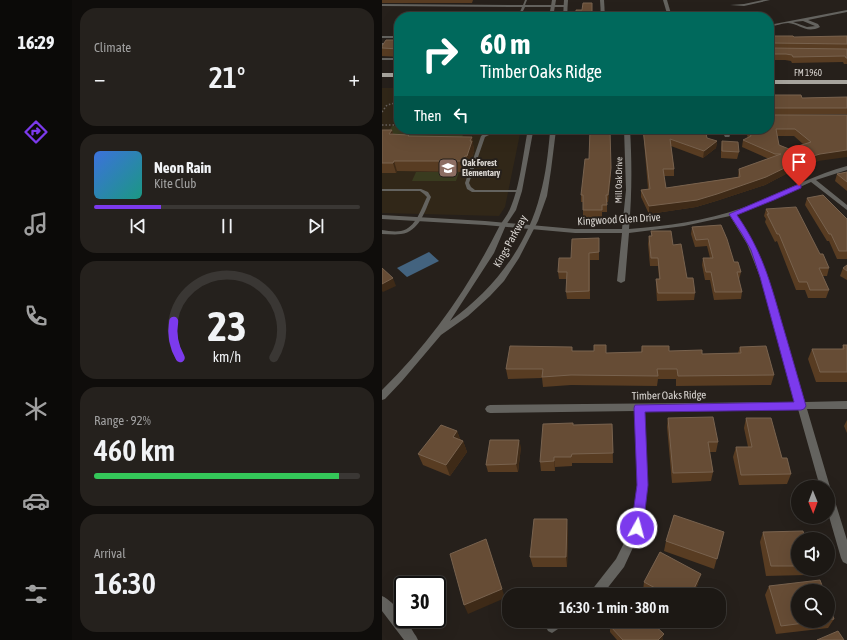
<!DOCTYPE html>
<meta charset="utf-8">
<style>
body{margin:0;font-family:"Asap Condensed",sans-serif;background:#25211d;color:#f1f3f6;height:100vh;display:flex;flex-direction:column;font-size:15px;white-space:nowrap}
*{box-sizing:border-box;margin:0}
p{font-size:13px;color:#a0a0a0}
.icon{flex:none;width:22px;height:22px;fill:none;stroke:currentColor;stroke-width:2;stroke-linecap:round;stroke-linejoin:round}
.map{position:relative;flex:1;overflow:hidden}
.drawer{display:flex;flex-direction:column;gap:8px;padding:8px;background:#0f0d0b;width:310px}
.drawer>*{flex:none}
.banner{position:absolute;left:12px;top:12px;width:380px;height:122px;border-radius:16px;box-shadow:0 4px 16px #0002,0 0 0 1px #3a3734;background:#00695c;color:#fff;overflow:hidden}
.needle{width:26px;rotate:179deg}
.fabs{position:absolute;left:409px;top:480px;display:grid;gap:8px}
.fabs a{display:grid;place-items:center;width:44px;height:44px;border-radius:50%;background:#1c1814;box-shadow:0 4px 16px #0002,0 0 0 1px #3a3734;font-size:20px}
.speed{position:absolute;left:12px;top:576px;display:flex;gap:8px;font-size:20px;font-weight:700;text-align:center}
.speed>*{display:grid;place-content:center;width:52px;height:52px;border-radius:50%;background:#1c1814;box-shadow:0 4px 16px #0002,0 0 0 1px #3a3734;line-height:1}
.speed .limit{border:2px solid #111;border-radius:6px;background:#fff;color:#111}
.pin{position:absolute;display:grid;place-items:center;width:34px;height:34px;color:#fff;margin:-41px -17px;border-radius:50% 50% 50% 0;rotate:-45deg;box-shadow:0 0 4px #0007}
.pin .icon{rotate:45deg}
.me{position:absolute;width:44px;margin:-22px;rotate:7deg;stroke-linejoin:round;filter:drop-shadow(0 0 3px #0008)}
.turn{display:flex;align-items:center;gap:14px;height:84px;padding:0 20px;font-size:18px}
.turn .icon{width:52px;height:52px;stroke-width:2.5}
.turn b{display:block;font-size:28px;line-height:34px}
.then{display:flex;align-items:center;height:38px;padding:0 20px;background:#0003;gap:8px;font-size:15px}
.big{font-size:30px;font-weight:600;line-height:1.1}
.drawer .widget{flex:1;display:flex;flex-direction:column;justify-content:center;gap:6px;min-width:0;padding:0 14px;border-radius:16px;background:#25211d}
.drawer .dial{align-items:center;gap:0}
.dial svg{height:104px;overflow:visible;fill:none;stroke:#3a3734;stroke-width:7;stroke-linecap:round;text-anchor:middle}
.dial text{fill:#f1f3f6;stroke:none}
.song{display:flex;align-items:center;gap:12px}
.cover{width:48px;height:48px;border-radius:6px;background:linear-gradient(135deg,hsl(220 70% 55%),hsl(170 70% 35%))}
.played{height:4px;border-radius:2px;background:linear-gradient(90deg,#7c3aed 25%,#3a3734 25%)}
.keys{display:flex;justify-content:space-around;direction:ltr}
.heat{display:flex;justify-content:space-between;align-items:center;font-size:22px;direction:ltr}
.charge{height:6px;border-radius:3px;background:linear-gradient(90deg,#34c759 92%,#3a3734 0)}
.trip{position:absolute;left:120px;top:588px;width:224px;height:40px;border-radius:16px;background:#1c1814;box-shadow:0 4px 16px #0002,0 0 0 1px #3a3734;font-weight:600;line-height:40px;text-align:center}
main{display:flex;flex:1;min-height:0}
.tab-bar{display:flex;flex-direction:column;width:72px;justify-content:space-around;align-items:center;background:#0b0a08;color:#a0a0a0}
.tab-bar .icon{width:28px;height:28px}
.tab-bar .on{color:#7c3aed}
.tab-bar b{font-size:18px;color:#f1f3f6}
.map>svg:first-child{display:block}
.education{fill:#312718}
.green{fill:#393b1f}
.water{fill:#43637f}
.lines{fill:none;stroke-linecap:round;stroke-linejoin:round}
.path{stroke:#67615d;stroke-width:1.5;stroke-dasharray:1.5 2;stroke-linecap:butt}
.service{fill:#64635f;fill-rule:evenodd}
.minor{fill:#64635f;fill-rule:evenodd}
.tertiary{fill:#64635f;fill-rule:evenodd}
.primary{fill:#a7a49d;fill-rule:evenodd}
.wall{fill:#583c22;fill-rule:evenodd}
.shaded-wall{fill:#3e2a17}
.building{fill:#664c35;stroke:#78624e;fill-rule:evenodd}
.route{fill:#7c3aed;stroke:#51269a}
.labels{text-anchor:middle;stroke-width:4;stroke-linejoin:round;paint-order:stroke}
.far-street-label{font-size:9px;fill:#dad6d2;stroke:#26201b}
.far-poi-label{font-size:9px;font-weight:bold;fill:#dad6d2;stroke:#26201b;text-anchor:start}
.street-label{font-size:11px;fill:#dad6d2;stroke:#26201b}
</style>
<main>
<nav class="tab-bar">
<b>16:29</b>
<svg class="icon on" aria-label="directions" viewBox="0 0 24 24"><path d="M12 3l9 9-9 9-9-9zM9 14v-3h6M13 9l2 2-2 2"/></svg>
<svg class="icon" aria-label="music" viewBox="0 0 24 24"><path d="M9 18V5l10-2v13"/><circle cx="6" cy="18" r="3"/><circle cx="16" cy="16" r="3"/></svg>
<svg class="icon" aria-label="phone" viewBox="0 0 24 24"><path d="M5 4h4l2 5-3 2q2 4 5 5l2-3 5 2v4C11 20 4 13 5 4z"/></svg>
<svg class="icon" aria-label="climate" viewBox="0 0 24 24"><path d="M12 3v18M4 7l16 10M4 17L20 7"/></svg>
<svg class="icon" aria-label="car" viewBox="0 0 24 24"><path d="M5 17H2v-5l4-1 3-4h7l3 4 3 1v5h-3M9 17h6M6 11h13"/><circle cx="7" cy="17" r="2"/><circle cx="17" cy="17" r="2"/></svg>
<svg class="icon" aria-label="filters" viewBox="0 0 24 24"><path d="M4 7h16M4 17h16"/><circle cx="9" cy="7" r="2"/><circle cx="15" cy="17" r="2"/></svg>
</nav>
<section class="drawer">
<div class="widget"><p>Climate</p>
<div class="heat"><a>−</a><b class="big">21°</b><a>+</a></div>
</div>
<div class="widget">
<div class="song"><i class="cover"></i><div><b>Neon Rain</b><p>Kite Club</p></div></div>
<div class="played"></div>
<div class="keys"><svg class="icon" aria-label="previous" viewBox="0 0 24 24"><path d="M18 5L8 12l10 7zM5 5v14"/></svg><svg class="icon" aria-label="pause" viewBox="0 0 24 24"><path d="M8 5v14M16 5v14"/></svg><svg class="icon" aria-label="next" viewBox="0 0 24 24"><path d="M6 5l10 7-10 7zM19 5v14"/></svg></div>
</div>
<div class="widget dial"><svg viewBox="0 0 100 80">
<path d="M14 69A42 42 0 1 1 86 69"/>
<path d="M14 69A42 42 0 0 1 9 41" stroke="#7c3aed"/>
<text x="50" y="56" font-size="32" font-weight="700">23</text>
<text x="50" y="72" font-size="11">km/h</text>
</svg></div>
<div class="widget"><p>Range · 92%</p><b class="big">460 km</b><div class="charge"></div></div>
<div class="widget"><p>Arrival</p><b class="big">16:30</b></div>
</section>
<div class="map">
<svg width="465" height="640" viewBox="0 0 465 640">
<rect width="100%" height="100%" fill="#26201b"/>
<polygon class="education" points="0,88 17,88 17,129 139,129 123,207 117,216 0,213"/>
<g class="green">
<polygon points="10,126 17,126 17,129 84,129 80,137 3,137"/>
<polygon points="34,172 77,172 74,181 30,181"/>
</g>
<polygon class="water" points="47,252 57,261 25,277 15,268"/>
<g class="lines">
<g class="path">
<polyline points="0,112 5,105 17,102"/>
<polyline points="0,125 17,125"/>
</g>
<g class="service">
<polygon points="143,0 145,0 143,5 184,5 185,6 184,7 143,7 138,17 136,17 140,7 0,6 0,4 141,5"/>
<rect x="0" y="36" width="17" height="2"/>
<polygon points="0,43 2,43 3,44 0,46"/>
<rect x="0" y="58" width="17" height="2"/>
<path d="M 118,129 L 150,129 L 151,130 L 149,131 C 133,132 117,129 103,137 L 87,183 L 89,187 L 93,190 L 137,190 L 139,191 L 137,192 L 90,192 L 85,189 L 83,183 L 99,136 L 105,132 Z"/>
<path d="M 0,189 L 39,189 L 46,192 L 49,197 C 43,211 37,232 19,234 C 13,235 6,234 0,234 L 0,230 C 6,231 13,232 19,231 C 34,228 39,209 45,197 L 42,194 L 38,191 L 0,191 Z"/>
</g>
<g class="minor">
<polygon points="218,0 222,0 223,17 219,17"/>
<polygon points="281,0 285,0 290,17 286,17"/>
<polygon points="381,0 388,0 362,6 348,5 362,4"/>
<path d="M 465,10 L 465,12 L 426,20 L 436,24 L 438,27 C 424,34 418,24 406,23 C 401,23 393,26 387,27 L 387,25 ZM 421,21 L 433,26 L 434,26 L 425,27 L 411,22 Z"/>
<path d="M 242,129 L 248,129 C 250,163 250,194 247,229 C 285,226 324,221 360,208 C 396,195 428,176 465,166 L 465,170 L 434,180 L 465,205 L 465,210 L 429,182 L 383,203 L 353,214 L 368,237 L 383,269 L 423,402 L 465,401 L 465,409 L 425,409 L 448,487 L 446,490 L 450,492 L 451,495 L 465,540 L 465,564 L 461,562 L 459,558 L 446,513 L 446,487 L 438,487 L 416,409 L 262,411 L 266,485 L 260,528 L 242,567 L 220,595 L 207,595 L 209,591 L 234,559 L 250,527 L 256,485 L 253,411 L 108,413 L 105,412 L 103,409 L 105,406 L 108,405 L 414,402 L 378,277 L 365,244 L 348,216 L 302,226 L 247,233 L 243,281 L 239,283 L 235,281 L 240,233 L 193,233 L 103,225 L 0,219 L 0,215 L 103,221 L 193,229 L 240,229 L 244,190 Z"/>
<polygon points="339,129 345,129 348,136 347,137 343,137"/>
<polygon points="168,621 184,621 182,625 170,633 166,631 164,627"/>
</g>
<g class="tertiary">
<polygon points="170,0 174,0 171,17 167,17"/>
<polygon points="182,0 186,0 185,17 181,17"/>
<path d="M 146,129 L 174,130 L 169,170 L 165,196 L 156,221 L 137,258 L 122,281 L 108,296 L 86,316 L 59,335 L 20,381 L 3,399 L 0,400 L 0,390 C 48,343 87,287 117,227 C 120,221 125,216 128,209 C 138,187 141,154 146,129 ZM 151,132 L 168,132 C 166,153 164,174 158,195 C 145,247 111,290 68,321 L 112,253 L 124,225 L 134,210 L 140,191 Z"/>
<path d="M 0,596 C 14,602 26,624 34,636 L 36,640 L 22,640 L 0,611 Z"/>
</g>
<g class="primary">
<rect x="0" y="73" width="17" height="4"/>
<rect x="387" y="80" width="78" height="4"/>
</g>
</g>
<g class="wall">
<polygon points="0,0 91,0 90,3 0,3"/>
<polygon points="387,36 412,37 465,36 465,64 462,64 461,62 410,63 409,61 403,60 387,60"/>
<polygon points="17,40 17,57 0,56 0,46"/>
<path d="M 387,95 L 420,98 L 465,97 L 465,114 L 399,115 L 465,115 L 436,161 L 419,166 L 383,185 L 334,201 L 314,207 L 267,214 L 259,197 L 259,190 L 266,189 L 261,129 L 323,129 L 325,138 L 335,141 L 334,148 L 321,158 L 289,146 L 292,169 L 292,176 L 282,176 L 284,188 L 356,177 L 357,169 L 387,159 L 360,147 L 361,140 L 366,138 L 363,129 L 387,129 ZM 395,136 L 412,136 L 421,144 L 407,149 L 397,145 Z"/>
<polygon points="0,130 10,130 11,134 27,136 90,137 92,151 87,166 85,166 82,172 15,171 14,173 0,173"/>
<polygon points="340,141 357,152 355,159 339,158 339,148"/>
<polygon points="207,159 229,175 226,202 225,202 225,212 220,212 220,217 201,217 201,202 199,202 199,195"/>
<polygon points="465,172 465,191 453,181 455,174"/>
<polygon points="425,198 465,219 465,259 455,259 447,241 445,241 423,205"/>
<polygon points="384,209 438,254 447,268 445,276 441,276 447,290 444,298 426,298 423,290 414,290 395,241 393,242 383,222 384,219 382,216"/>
<polygon points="339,225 352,262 359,272 357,280 360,292 359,299 332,300 328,280 323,280 320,265 321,258 328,258 325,246 313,247 309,234 310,227"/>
<polygon points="269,231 291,245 305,278 313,293 312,300 275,301 274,286 274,279 277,279 276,266 268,266 266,244 267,236 269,236"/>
<polygon points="217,238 217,260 208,260 208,299 185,299 184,292 185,279 177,279 176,272 189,258"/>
<polygon points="465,265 465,280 458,276 461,268"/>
<polygon points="461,345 465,345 465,382 434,382 426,359 430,349 460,349"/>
<polygon points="260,346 287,351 320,354 356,353 358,347 392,375 389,385 294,386 294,379 276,379 275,386 189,385 161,387 160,378 126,379 124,369 190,351 224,353 259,352"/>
<polygon points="286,418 336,442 334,452 328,452 331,472 329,481 290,483 285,427"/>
<polygon points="364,418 400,458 409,474 405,484 357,485 351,457 354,447 366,447 362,428"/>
<polygon points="465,420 465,433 462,426"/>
<polygon points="230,424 231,463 190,463 190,466 173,467 173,471 159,471 158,462 191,425"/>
<polygon points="75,431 78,439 81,441 85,452 68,476 41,465 36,454"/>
<polygon points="139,447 136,472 106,472 104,465"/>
<polygon points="186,529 185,567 151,567 148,557"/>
<polygon points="342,532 332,569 282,551 284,541"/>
<polygon points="381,532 416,539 416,569 428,569 424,575 384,576 378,542"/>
<polygon points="262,582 316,584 311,595 268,595 261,591"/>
<polygon points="387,586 416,621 446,621 446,602 452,619 446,628 394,634 383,595"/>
<polygon points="228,626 281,639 280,640 235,640 228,632"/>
</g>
<g class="shaded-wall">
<polygon points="10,130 12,140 7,134"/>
<polygon points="90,137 92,151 87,166 85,156 88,141"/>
<polygon points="335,141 334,148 321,158 322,151"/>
<polygon points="465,150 465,157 436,161 419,166 383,185 334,201 314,207 267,214 267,206 438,154"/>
<polygon points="83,156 85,166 82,172 80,161"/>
<polygon points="12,161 15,171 14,173 11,163"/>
<polygon points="229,168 229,175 226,202 226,195"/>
<polygon points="11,278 14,286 1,292 0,291 0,284"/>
<polygon points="75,431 79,442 71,437"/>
<polygon points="137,440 139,447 136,472 134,464"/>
<polygon points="81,441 85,452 68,476 64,465"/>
<polygon points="172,457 173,467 173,471 172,461"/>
<polygon points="185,519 186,529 185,567 184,557"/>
<polygon points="104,539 123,598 86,614 82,605"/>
<polygon points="319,574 316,584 311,595 309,595"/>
<polygon points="282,634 280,640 276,640"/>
</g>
<g class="building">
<polygon points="201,3 210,3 210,17 189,17 189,13 194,12 194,10 200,10"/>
<polygon points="387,36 411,36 412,37 465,36 465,44 388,43 387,45"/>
<polygon points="4,40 17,40 17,49 0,48 0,46"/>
<polygon points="387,47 388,48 465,49 465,58 464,58 463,56 411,57 410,55 404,54 387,54"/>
<polygon points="387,95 419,95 420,98 465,97 465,108 387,108 387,110"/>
<path d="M 387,114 L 388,115 L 465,115 L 465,150 L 438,154 L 421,159 L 384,177 L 335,194 L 315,200 L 267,206 L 259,190 L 268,189 L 261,129 L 323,129 L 325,138 L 335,141 L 322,151 L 288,139 L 292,169 L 281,169 L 284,188 L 358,177 L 357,169 L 399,154 L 393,154 L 361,140 L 369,136 L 366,129 L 387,129 ZM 394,129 L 413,129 L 429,142 L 407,149 L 397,145 Z"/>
<polygon points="208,129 228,129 229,168 226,195 224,195 225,205 220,205 220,210 201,210 201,195 199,195 203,159 207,159"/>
<polygon points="0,130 10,130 7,134 27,135 26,136 90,137 88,141 90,141 85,156 83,156 80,161 12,161 11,163 0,163"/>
<polygon points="340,141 356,142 357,152 340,151"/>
<polygon points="465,172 465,182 455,174"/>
<polygon points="441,195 465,219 465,251 457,251 449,234 447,234 425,198"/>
<polygon points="414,207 438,254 441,254 447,268 437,268 447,290 428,290 425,282 417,282 397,234 395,234 385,214 387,214 384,209"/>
<polygon points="339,225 345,239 352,262 356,262 359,272 355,272 360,292 333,292 329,272 324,272 321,258 331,258 326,239 314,240 310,227"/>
<polygon points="269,231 289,231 291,245 299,244 305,278 311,278 313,293 276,293 274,279 278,279 276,258 269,258 267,236 270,236"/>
<polygon points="217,238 217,252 207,253 207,291 184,292 185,272 176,272 177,258 189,258 190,239"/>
<polygon points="465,265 465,271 461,268"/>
<polygon points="0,268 11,278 0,284"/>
<polygon points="212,345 224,345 224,353 260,352 260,346 287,346 287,351 320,350 320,354 359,353 358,347 384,346 392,375 296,376 295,369 275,369 276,376 189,375 160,377 161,369 124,369 128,346 190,347 190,351 212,351"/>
<polygon points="461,345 465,345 465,372 438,372 430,349 462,349"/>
<polygon points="331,417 336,442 326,442 331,472 291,473 286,418"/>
<polygon points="364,418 389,418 400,458 405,458 409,474 359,475 354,447 370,447"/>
<polygon points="191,423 191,425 230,424 231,453 190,454 189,457 172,457 172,461 158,462 161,424"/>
<polygon points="59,425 75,431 71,437 81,441 64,465 36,454"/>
<polygon points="108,440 137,440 134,464 104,465"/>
<polygon points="292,515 342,532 335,559 284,541"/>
<polygon points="152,519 185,519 184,557 148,557"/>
<polygon points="421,531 423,539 416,539 416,566 389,566 381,532"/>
<polygon points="104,539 120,589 82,605 68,554"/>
<polygon points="278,552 319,574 309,595 286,595 262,582"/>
<polygon points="438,580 442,591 416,591 416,621 438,621 399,626 387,586"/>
<polygon points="446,602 452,619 446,620"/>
<polygon points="232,621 268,621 282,634 276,640 241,640 228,626"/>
<polygon points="456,631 462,640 435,640"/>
</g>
<path class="route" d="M 417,184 L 419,185 L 419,188 L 392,200 L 355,215 C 380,251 388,281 400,323 C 408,350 416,378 424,406 L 422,409 L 419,410 L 263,412 L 266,485 L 261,528 L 259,532 L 255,534 L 251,532 L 249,528 L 255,485 L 252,408 L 253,405 L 412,402 L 378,277 L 369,250 L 360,234 L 347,214 Z"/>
<defs>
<symbol id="school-square" viewBox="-11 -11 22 22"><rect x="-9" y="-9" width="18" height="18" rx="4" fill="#8d6e63" stroke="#26201b"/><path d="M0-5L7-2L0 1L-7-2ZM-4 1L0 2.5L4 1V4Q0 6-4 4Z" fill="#fff"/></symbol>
</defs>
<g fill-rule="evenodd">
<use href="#school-square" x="55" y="157" width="22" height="22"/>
</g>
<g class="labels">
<g class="far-street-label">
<text x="426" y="76">FM 1960</text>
<text transform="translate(237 180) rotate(-89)" y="3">Mill Oak Drive</text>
</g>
<g class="far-poi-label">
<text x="80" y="166">Oak Forest<tspan x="80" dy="10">Elementary</tspan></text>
</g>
<g class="street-label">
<text transform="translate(237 219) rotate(-3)" y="4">Kingwood Glen Drive</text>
<text transform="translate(128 241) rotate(-61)" y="4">Kings Parkway</text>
<text transform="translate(287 395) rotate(-1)" y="4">Timber Oaks Ridge</text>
</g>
</g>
</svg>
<div class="fabs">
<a><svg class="needle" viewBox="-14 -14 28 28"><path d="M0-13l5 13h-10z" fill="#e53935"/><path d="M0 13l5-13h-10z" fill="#a0a0a0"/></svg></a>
<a><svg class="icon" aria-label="sound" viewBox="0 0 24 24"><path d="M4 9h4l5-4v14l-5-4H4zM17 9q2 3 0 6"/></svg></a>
<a><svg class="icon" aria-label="search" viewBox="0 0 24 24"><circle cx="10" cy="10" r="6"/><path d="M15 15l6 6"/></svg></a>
</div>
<div class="speed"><div class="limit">30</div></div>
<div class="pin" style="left:417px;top:186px;background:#d93025"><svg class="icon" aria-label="arrive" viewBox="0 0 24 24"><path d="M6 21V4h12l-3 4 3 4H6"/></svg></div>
<svg class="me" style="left:255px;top:528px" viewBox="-20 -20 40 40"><circle r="17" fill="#7c3aed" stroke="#fff" stroke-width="3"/><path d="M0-11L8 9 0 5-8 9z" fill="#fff"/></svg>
<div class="trip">16:30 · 1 min · 380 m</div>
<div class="banner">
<div class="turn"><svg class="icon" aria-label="right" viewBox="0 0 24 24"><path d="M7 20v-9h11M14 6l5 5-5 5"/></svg><div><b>60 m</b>Timber Oaks Ridge</div></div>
<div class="then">Then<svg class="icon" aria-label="left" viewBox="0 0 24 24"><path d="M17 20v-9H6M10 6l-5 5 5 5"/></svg></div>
</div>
</div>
</main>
